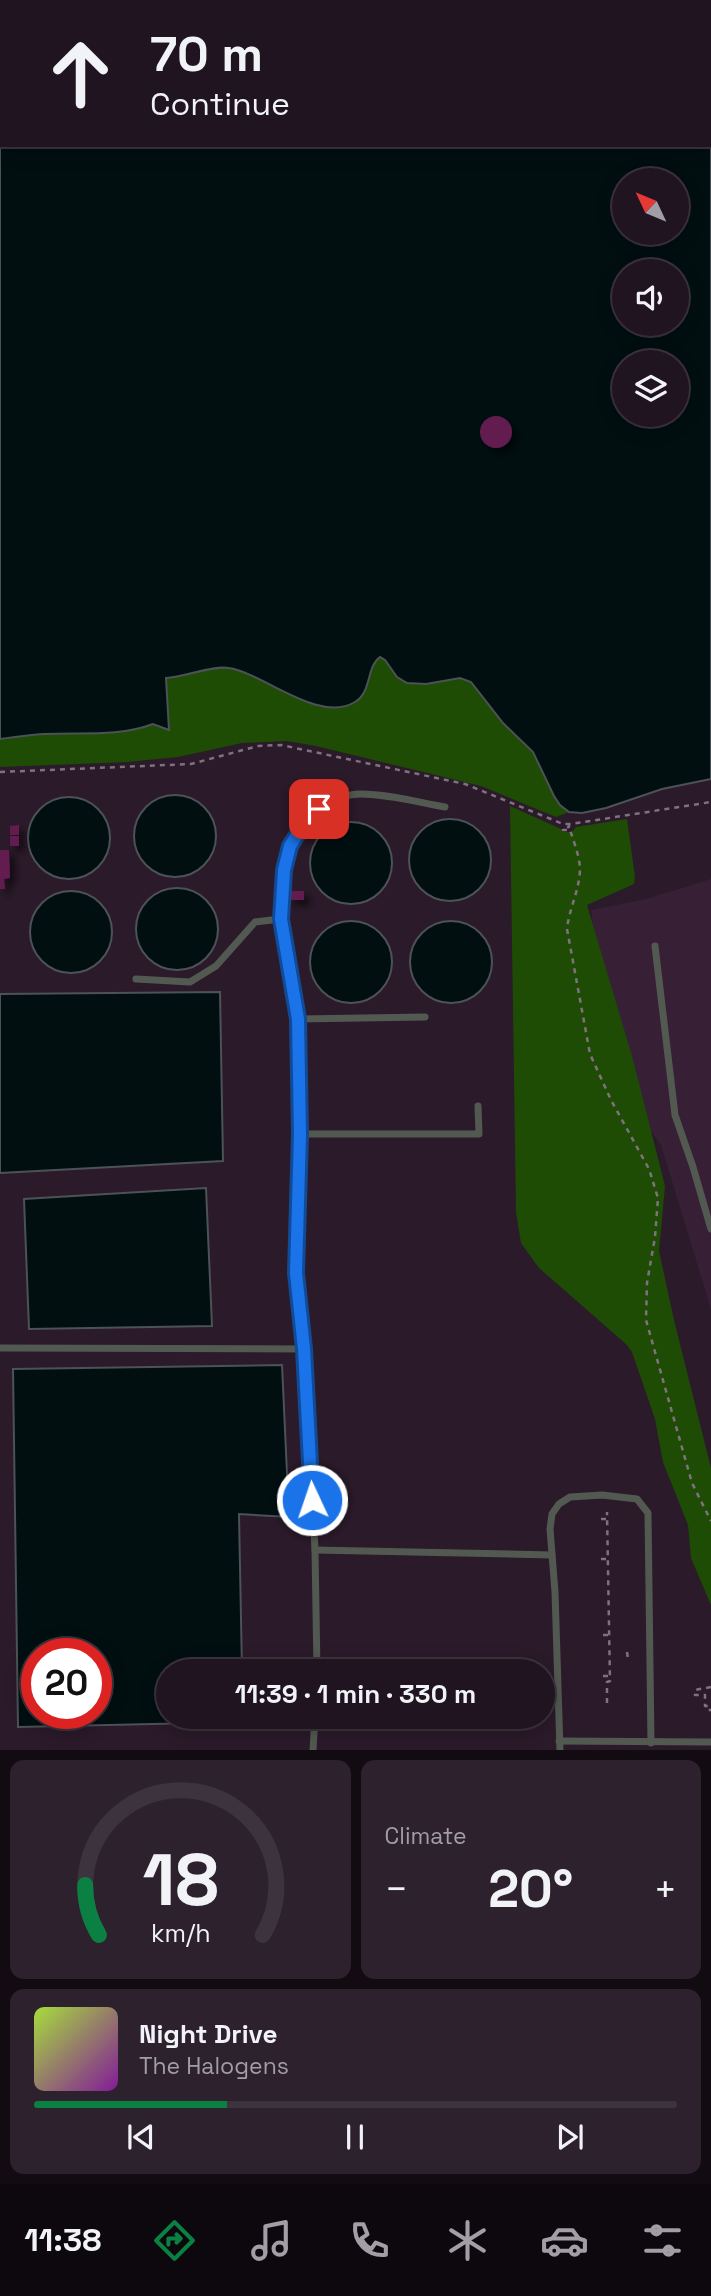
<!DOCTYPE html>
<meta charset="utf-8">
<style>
body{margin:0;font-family:"Space Grotesk",sans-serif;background:#2d212d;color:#f1f3f6;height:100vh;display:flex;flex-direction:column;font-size:26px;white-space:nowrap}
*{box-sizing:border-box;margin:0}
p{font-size:23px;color:#a29ea5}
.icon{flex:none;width:38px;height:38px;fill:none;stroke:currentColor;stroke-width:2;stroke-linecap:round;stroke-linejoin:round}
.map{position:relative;height:1750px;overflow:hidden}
.details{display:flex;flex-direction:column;gap:10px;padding:10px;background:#120b12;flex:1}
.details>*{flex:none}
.hud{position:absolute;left:0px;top:0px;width:712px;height:147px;box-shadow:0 4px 18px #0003,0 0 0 2px #3d333e;background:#201420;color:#f1f3f6;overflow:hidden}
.needle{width:46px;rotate:314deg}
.fabs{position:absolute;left:612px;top:168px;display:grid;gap:14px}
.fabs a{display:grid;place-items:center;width:77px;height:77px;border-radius:50%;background:#201420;box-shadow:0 4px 18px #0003,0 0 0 2px #3d333e;font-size:35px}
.speed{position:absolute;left:21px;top:1638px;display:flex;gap:14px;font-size:35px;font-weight:700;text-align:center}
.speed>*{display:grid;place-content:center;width:91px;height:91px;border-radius:50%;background:#201420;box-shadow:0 4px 18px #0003,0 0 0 2px #3d333e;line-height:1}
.speed .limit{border:10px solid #d22;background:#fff;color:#111}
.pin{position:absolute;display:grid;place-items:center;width:60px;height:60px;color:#fff;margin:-30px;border-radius:14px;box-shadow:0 4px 10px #0006}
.me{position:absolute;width:77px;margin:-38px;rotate:357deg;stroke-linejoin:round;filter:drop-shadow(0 0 5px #0008)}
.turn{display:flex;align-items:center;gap:24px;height:147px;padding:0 35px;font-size:32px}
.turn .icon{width:91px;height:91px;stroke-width:2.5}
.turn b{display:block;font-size:49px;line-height:60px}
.big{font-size:52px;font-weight:700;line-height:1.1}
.details .card{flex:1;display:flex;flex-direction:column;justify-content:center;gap:10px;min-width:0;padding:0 24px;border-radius:14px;background:#2d212d}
.details .dial{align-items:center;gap:0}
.dial svg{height:182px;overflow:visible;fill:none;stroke:#3d333e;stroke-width:7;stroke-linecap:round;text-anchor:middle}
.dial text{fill:#f1f3f6;stroke:none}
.song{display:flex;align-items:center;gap:21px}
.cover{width:84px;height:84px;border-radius:10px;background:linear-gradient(135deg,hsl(80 70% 55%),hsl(290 70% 35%))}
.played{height:7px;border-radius:4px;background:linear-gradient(90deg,#0b8043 30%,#3d333e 30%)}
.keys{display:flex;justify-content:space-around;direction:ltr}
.heat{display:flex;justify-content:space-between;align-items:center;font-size:38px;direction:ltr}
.details .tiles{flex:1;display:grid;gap:10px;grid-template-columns:1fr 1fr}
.card:last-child{grid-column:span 2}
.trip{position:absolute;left:156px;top:1659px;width:399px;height:70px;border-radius:35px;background:#201420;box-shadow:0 4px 18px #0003,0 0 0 2px #3d333e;font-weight:700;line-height:70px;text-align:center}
.tab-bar{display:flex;height:112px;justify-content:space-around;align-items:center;background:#0d080d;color:#a29ea5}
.tab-bar .icon{width:49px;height:49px}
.tab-bar .current{color:#0b8043}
.tab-bar b{font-size:32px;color:#f1f3f6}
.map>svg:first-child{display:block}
.built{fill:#372035}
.green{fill:#1e4c05}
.water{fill:#010f11;stroke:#4c5257;stroke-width:2;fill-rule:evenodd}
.building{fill:#621d4f;filter:url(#shadow)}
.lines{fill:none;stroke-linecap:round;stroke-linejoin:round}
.path{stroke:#80717f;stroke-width:2.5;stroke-dasharray:5 5;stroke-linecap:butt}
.service{stroke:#525950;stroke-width:7}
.route-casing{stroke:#114b97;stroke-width:18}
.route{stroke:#1a73e8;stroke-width:12}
</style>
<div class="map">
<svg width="711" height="1750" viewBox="0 0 711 1750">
<defs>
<filter id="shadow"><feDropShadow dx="5.5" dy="5.5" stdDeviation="3.5" flood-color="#0009"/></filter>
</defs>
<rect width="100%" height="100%" fill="#2b1a2a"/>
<polygon class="built" points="711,879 711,1309 661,1145 614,1078 591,910 646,899"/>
<g class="green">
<polygon points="390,613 711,779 662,789 606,808 582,813 569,812 556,817 481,786 316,746 287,741 242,743 178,757 127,762 0,767 0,644"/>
<polygon points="510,806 561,829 563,832 572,832 576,827 627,819 635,877 634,884 587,905 632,1056 665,1186 659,1251 674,1320 711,1468 711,1605 691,1558 688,1525 663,1462 655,1419 632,1352 626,1344 539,1268 521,1243 516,1212"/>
</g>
<g class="water">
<path d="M 0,0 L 711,0 L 711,779 L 662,789 L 606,808 L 582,813 L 569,812 L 560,805 L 554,796 L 533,752 L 503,723 L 471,682 L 460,678 L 426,684 L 407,683 L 397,677 L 385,660 L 380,657 C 366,667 372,692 355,702 C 318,724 263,673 229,668 C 213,665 185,677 166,678 L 169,730 L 153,724 C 119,737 80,732 44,734 C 29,735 15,737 0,739 ZM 2,2 L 710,2 L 710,145 L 2,145 ZM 677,180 L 677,233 L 625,233 L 625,180 ZM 677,271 L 677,324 L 625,324 L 625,271 ZM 677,362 L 677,415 L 625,415 L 625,362 Z"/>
<circle cx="175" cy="836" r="41"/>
<circle cx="69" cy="838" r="41"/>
<circle cx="450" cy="860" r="41"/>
<circle cx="351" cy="863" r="41"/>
<circle cx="177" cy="929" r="41"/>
<circle cx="71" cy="932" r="41"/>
<circle cx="451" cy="962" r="41"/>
<circle cx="351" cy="962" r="41"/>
<polygon points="220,992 223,1161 0,1173 0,994"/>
<polygon points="206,1188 212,1326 29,1329 24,1199"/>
<path d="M 282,1365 L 289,1517 L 239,1514 L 242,1671 L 168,1671 L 168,1717 L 243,1717 L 243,1722 L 18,1727 L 13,1369 ZM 37,1654 L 96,1654 L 96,1713 L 37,1713 Z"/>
</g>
<g class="building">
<circle cx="496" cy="432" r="16"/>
<polygon points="19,825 19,835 10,835 10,826"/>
<rect x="10" y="836" width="9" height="10"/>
<polygon points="0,850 9,850 10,878 4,879 5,889 0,889"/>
<rect x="289" y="891" width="15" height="9"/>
</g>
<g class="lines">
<g class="path">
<polyline points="0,772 191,764 258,746 281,745 465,784 563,824 571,824 711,802"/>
<path d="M 569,824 L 569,827 L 563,828 L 563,830 L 570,830 C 574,842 579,855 580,868 C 580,889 569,909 567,929 L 590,1054 L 611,1100 L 649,1169 L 658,1198 L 655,1237 L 647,1283 L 646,1320 L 692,1483 L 711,1521"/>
<polyline points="601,1519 609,1519"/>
<polyline points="601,1559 610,1559"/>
<polyline points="603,1635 611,1635"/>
<polyline points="627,1652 628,1659"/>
<polyline points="603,1676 612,1676"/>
<polyline points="711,1687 695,1690 695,1695 705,1695 705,1706 708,1706 708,1710 711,1710"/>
<polyline points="607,1703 607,1682 610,1681 607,1512"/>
</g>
<g class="service">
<path d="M 280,919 C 283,878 283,835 320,808 C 331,801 346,794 360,794 C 388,794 417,802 445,807"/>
<polyline points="655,946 675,1115 693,1167 711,1229"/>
<polyline points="136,979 190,982 216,966 255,922 280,919 298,1019"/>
<polyline points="300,1134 479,1134 478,1106"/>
<polyline points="0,1348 304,1349"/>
<polyline points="315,1550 552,1555"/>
<polyline points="317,1671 315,1550 304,1349 296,1273 300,1134 298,1019 425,1017"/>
<polyline points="559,1741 711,1742"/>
<polyline points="313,1750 315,1717"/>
<polyline points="560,1750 555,1592 550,1529 552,1514 559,1504 570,1497 602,1495 637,1499 648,1513 651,1743"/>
</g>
</g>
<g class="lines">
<defs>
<polyline id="route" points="312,1500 304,1349 296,1273 300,1134 298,1019 281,919 284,870 290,846 308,818 319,809"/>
</defs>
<use href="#route" class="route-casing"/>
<use href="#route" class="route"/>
</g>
</svg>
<div class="fabs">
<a><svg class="needle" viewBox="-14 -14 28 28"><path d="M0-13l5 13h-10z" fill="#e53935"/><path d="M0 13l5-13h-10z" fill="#a29ea5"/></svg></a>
<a><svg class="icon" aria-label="sound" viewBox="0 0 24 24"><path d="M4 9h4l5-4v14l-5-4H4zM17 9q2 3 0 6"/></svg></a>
<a><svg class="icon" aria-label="layers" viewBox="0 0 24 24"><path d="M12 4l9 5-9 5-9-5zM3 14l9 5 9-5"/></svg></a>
</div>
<div class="speed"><div class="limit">20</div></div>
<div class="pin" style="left:319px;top:809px;background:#d93025"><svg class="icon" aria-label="arrive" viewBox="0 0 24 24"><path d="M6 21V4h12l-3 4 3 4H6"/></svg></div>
<svg class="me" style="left:312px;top:1500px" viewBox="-20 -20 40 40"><circle r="17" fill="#1a73e8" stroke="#fff" stroke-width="3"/><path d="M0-11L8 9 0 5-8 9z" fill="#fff"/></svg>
<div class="trip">11:39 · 1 min · 330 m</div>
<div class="hud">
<div class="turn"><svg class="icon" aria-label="ahead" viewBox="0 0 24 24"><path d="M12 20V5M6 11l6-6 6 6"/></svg><div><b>70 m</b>Continue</div></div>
</div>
</div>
<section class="details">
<div class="tiles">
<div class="card dial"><svg viewBox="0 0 100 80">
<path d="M14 69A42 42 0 1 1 86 69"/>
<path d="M14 69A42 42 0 0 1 8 47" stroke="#0b8043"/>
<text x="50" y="56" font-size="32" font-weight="700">18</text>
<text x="50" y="72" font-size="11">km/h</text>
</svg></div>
<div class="card"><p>Climate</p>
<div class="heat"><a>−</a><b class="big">20°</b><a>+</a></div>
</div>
<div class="card">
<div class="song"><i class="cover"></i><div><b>Night Drive</b><p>The Halogens</p></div></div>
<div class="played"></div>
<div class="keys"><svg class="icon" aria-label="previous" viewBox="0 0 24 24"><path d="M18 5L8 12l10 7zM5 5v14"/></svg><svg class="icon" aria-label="pause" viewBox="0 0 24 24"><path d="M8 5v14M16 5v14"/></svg><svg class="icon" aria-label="next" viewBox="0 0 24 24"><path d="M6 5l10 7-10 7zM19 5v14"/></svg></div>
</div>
</div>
</section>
<nav class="tab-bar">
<b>11:38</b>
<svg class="icon current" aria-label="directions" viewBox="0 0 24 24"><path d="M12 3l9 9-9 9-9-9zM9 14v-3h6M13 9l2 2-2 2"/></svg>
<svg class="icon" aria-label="music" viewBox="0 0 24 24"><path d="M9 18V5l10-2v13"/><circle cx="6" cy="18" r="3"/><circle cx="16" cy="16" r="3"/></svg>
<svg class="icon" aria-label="phone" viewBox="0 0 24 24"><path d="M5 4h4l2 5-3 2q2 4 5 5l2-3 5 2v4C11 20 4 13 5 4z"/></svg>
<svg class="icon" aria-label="climate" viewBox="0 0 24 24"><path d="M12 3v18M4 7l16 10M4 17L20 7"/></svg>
<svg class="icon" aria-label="car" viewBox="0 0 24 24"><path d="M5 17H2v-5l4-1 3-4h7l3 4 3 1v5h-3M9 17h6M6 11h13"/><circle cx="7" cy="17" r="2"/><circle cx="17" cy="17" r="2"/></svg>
<svg class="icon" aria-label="filters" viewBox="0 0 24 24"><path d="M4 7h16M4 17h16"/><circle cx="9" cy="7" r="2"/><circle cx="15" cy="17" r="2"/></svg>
</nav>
